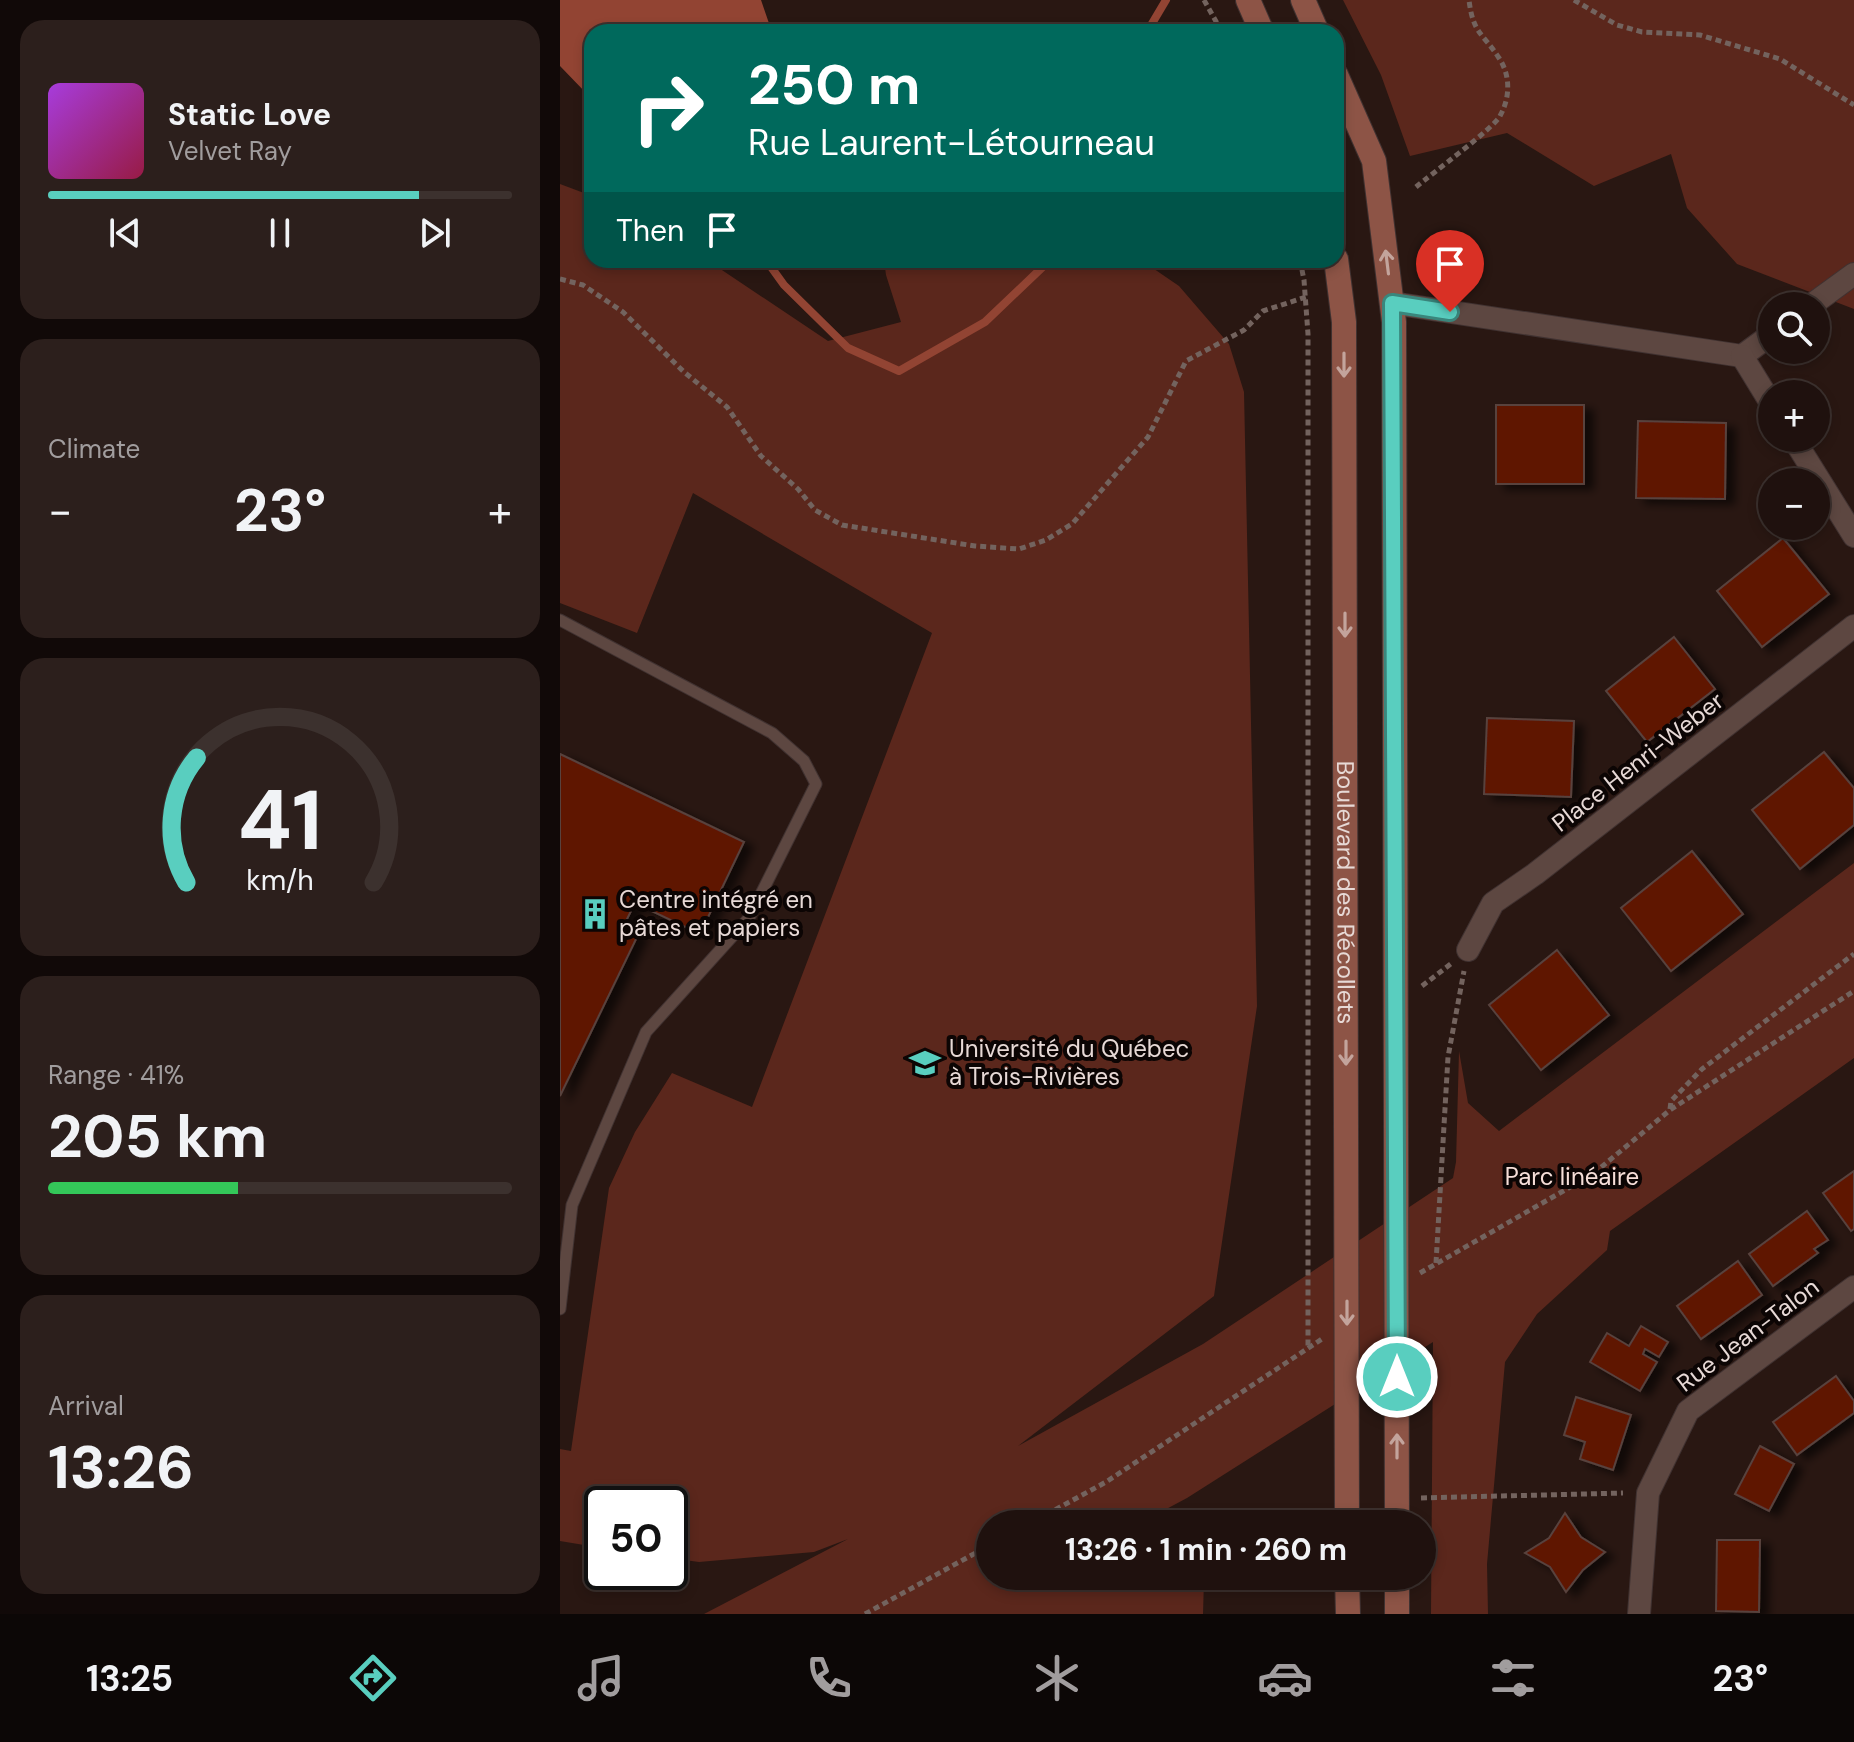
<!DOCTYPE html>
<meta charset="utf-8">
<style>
body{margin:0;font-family:"DM Sans",sans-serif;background:#2c1f1c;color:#f1f3f6;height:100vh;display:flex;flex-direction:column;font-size:30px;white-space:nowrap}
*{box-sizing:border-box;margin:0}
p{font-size:26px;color:#a19d9e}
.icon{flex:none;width:44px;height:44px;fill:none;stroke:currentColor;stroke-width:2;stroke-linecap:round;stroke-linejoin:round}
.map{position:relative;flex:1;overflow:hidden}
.panel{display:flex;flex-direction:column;gap:20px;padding:20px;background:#110908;width:560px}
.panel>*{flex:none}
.banner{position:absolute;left:24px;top:24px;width:760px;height:244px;border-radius:24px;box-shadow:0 4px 12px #0003,0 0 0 2px #3c312e;background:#00695c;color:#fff;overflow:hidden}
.controls{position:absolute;left:1198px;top:292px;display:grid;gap:16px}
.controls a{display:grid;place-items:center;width:72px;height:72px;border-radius:50%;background:#1f110e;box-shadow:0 4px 12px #0003,0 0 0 2px #3c312e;font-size:40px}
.speed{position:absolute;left:24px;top:1486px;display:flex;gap:16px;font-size:40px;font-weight:700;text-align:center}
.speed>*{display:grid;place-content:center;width:104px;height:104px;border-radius:50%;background:#1f110e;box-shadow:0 4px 12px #0003,0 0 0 2px #3c312e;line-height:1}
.speed .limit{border:4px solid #111;border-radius:12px;background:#fff;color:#111}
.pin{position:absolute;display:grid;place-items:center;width:68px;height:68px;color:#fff;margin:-82px -34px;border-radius:50% 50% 50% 0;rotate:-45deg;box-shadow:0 0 8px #0007}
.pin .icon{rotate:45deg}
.me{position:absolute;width:88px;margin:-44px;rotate:0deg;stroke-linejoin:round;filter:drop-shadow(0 0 6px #0008)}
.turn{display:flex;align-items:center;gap:28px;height:168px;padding:0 32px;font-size:36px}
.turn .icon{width:104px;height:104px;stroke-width:2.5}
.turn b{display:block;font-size:56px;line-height:68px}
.then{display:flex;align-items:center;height:76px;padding:0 32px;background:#0003;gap:16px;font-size:30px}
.big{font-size:60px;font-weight:700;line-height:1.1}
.panel .tile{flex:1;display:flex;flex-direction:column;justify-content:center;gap:12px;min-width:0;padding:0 28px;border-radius:24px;background:#2c1f1c}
.panel .dial{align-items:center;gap:0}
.dial svg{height:208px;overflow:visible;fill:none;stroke:#3c312e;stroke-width:7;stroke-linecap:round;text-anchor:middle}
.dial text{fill:#f1f3f6;stroke:none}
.song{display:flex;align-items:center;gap:24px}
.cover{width:96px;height:96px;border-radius:12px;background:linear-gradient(135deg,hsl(280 70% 55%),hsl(340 70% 35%))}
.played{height:8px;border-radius:4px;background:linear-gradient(90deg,#59cebf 80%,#3c312e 80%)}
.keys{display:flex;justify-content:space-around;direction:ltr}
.heat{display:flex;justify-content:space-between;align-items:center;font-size:44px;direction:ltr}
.charge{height:12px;border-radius:6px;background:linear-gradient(90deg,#34c759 41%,#3c312e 0)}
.trip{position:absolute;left:416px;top:1510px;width:460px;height:80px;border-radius:40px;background:#1f110e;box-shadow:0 4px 12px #0003,0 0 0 2px #3c312e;font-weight:700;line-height:80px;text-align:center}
.tab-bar{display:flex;height:128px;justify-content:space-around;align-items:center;background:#0c0706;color:#a19d9e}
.tab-bar .icon{width:56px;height:56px}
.tab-bar .on{color:#59cebf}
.tab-bar b{font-size:36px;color:#f1f3f6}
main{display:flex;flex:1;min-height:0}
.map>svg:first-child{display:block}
.green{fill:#5b271c}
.water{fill:#924433}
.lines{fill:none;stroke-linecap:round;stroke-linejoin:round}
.stream{stroke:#924433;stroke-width:8}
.building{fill:#5f1505;stroke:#58423d;stroke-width:2;filter:url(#shadow)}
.lane-casing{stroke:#403231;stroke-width:13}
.street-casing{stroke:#403231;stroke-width:24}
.secondary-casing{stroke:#403231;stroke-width:26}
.path{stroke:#73635e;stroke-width:5;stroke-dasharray:6 4;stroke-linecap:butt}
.lane{stroke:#5d4741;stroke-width:11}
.street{stroke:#5d4741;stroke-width:22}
.secondary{stroke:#8d5446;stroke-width:24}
.oneway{stroke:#c3a49c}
.route-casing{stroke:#3a867c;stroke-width:20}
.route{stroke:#59cebf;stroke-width:14}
.labels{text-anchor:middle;stroke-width:8;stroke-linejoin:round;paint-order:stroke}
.street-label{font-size:24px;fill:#e7d9d6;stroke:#0c0504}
.poi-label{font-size:24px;fill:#e7d9d6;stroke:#0c0504;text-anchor:start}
.park-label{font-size:24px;fill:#f6ded8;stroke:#0c0504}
</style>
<main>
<section class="panel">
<div class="tile">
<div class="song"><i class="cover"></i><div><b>Static Love</b><p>Velvet Ray</p></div></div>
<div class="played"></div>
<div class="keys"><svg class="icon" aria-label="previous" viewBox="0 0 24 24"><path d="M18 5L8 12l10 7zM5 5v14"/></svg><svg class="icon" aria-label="pause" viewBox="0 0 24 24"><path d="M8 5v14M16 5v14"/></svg><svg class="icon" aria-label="next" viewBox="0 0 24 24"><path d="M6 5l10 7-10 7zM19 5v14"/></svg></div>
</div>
<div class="tile"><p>Climate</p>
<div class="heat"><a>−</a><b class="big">23°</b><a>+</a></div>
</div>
<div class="tile dial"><svg viewBox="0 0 100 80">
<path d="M14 69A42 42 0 1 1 86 69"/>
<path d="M14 69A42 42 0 0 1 18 21" stroke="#59cebf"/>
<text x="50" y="56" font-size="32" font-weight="700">41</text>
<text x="50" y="72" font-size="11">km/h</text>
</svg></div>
<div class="tile"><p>Range · 41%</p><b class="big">205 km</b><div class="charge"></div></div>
<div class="tile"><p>Arrival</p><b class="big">13:26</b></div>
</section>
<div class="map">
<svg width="1294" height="1614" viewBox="0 0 1294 1614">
<defs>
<filter id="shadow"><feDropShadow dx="9" dy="5" stdDeviation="4" flood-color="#0009"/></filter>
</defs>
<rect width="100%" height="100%" fill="#291712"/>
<g class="green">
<polygon points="783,0 1294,0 1294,309 1177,264 1127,208 1111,154 1034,186 947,133 850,156 821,75"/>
<polygon points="0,184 32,196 32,260 147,260 268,341 341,322 326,275 324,260 581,260 619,286 669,344 684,392 697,1006 654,1296 458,1446 643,1344 893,1178 896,1162 899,1051 908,1103 939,1131 1294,863 1294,1058 1050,1231 1047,1250 977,1314 945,1362 927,1564 928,1614 871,1614 873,1342 627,1498 597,1514 603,1524 430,1524 430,1576 641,1576 644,1580 643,1614 144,1614 288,1539 254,1552 139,1562 110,1558 110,1504 42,1504 42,1548 0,1541 0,1449 11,1451 49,1188 75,1132 112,1073 192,1107 372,633 133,493 77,633 0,603"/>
</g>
<polygon class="water" points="0,0 201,0 212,32 32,32 32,95 27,94 0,66"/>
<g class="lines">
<g class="stream">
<polyline points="587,32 606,0"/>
<polyline points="206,260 224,285 288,348 339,371 425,322 490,260"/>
</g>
</g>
<g class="building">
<rect x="936" y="405" width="88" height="79"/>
<polygon points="1078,421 1166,423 1165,499 1076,498"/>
<polygon points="1223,538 1269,594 1202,647 1157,591"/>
<polygon points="1114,637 1155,689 1087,742 1046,691"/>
<polygon points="927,718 1014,721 1011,797 924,794"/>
<polygon points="1264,752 1294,788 1294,825 1240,869 1192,810"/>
<polygon points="0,754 184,842 140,934 75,903 64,925 79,933 0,1096"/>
<polygon points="1132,851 1183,914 1111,971 1061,908"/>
<polygon points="997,950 1049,1015 981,1070 929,1005"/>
<polygon points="1294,1171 1294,1229 1291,1231 1263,1193"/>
<polygon points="1247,1211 1268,1240 1254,1249 1258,1253 1213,1286 1189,1254"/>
<polygon points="1178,1261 1202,1295 1141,1339 1117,1306"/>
<polygon points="1081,1326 1108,1342 1099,1357 1085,1349 1083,1354 1097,1362 1080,1391 1030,1362 1047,1333 1069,1346"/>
<polygon points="1276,1376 1294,1401 1294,1413 1237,1455 1213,1422"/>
<polygon points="1016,1397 1071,1415 1053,1470 1020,1459 1025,1442 1004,1435"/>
<polygon points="1200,1446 1234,1464 1209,1511 1175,1494"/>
<polygon points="1005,1513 1021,1537 1045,1552 1023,1570 1006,1592 990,1567 965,1553 989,1538"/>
<polygon points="1157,1540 1200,1540 1199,1612 1156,1611"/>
</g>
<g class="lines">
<defs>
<polyline id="lane" points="0,620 212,733 244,761 256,784 189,918 86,1032 12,1205 0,1309"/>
<g id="street">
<polyline points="832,303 1182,356 1212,334"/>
<polyline points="1250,306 1294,274"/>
<polyline points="1182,356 1212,405"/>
<polyline points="1233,438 1294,536"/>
<polyline points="908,950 933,903 975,874 1294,626"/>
<polyline points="1079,1614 1088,1493 1128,1411 1294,1287"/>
</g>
<g id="secondary">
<polyline points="688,0 702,32"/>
<polyline points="743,0 757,32"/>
<polyline points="776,75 814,161 834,322 837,1524"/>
<path id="s1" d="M 776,259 L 784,322 L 787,1524"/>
<polyline points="787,1576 788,1614"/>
<polyline points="837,1576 837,1614"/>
</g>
</defs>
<use href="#lane" class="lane-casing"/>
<use href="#street" class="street-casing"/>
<use href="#secondary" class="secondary-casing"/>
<g class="path">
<polyline points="644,0 662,32"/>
<polyline points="1014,0 1057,25 1082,32 1140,35 1220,59 1294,105"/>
<path d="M 856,187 C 870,175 934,128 940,116 C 950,98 951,76 939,58 C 923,33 913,34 909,0"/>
<polyline points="740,260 744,280 748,334 748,1349"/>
<polyline points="0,279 23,285 63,312 124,372 167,407 201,456 238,489 255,510 282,525 415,546 459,549 486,540 512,524 588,437 626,361 684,330 703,311 746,297"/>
<polyline points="862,986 892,963"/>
<polyline points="1110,1109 1111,1101 1142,1069 1294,954"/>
<polyline points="876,1263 888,1057 904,971"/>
<polyline points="860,1273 1033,1174 1110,1110 1294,991"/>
<polyline points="861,1498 1063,1493"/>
<polyline points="469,1524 546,1482 762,1339"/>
<polyline points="305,1614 430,1545"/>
</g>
<use href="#lane" class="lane"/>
<use href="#street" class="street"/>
<use href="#secondary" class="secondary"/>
</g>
<defs><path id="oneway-shaft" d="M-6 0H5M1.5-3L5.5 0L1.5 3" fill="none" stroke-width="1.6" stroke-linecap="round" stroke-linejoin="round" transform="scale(2)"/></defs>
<g class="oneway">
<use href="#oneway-shaft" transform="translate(827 262) rotate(-97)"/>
<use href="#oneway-shaft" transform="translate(784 365) rotate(90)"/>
<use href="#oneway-shaft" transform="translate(785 625) rotate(90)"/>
<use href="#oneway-shaft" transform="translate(786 1053) rotate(90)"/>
<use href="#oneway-shaft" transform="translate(787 1313) rotate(90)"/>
<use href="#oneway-shaft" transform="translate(837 1446) rotate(-90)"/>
</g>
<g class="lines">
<defs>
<polyline id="route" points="837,1377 832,303 890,312"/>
</defs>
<use href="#route" class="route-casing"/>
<use href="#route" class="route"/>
</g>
<defs>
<symbol id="building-bare" viewBox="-9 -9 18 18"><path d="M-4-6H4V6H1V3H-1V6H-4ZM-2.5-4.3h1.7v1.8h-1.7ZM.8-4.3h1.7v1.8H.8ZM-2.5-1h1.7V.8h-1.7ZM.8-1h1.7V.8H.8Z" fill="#59cebf" stroke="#0c0504" stroke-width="2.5" paint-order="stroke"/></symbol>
<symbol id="university-bare" viewBox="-9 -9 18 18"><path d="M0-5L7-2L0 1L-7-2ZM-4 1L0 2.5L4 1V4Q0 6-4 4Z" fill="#59cebf" stroke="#0c0504" stroke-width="2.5" paint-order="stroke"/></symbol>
</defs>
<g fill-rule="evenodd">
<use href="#building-bare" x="13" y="892" width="44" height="44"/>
<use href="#university-bare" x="343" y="1041" width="44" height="44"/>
</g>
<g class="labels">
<g class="street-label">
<text transform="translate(1078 762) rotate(-38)" y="8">Place Henri-Weber</text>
<text dy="8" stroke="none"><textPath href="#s1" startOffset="634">Boulevard des Récollets</textPath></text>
<text transform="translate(1188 1335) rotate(-37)" y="8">Rue Jean-Talon</text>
</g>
<g class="poi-label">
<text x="59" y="908">Centre intégré en<tspan x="59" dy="28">pâtes et papiers</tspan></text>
<text x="389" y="1057">Université du Québec<tspan x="389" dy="28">à Trois-Rivières</tspan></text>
</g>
<g class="park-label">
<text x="1012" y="1185">Parc linéaire</text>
</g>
</g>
</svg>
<div class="controls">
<a><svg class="icon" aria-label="search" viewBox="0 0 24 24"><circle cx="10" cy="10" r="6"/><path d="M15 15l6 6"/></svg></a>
<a>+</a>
<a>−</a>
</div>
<div class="speed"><div class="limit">50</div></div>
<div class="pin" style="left:890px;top:312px;background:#d93025"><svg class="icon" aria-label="arrive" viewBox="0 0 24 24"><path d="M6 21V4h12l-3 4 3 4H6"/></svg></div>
<svg class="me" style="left:837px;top:1377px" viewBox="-20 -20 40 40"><circle r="17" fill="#59cebf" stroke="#fff" stroke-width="3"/><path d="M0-11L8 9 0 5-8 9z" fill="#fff"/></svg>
<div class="trip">13:26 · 1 min · 260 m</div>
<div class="banner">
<div class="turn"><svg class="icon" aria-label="right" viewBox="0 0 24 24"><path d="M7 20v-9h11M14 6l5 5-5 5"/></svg><div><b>250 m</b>Rue Laurent-Létourneau</div></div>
<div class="then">Then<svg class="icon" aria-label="arrive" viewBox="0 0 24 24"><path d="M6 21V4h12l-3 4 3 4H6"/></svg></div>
</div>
</div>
</main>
<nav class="tab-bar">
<b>13:25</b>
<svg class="icon on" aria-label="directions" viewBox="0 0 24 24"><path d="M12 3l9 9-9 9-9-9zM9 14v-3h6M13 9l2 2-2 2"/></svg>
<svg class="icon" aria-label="music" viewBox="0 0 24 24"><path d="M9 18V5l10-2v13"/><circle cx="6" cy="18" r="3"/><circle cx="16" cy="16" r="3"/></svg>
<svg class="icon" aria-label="phone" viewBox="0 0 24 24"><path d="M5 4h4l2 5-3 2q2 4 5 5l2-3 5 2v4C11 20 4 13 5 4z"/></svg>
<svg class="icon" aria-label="climate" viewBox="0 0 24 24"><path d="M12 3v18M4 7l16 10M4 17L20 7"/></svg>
<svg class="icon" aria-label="car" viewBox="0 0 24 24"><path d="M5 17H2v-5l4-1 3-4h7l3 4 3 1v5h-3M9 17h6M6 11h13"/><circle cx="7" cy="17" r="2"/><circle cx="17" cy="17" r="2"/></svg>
<svg class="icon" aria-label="filters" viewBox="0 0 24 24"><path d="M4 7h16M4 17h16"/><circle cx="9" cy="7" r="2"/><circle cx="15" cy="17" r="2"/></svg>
<b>23°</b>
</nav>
